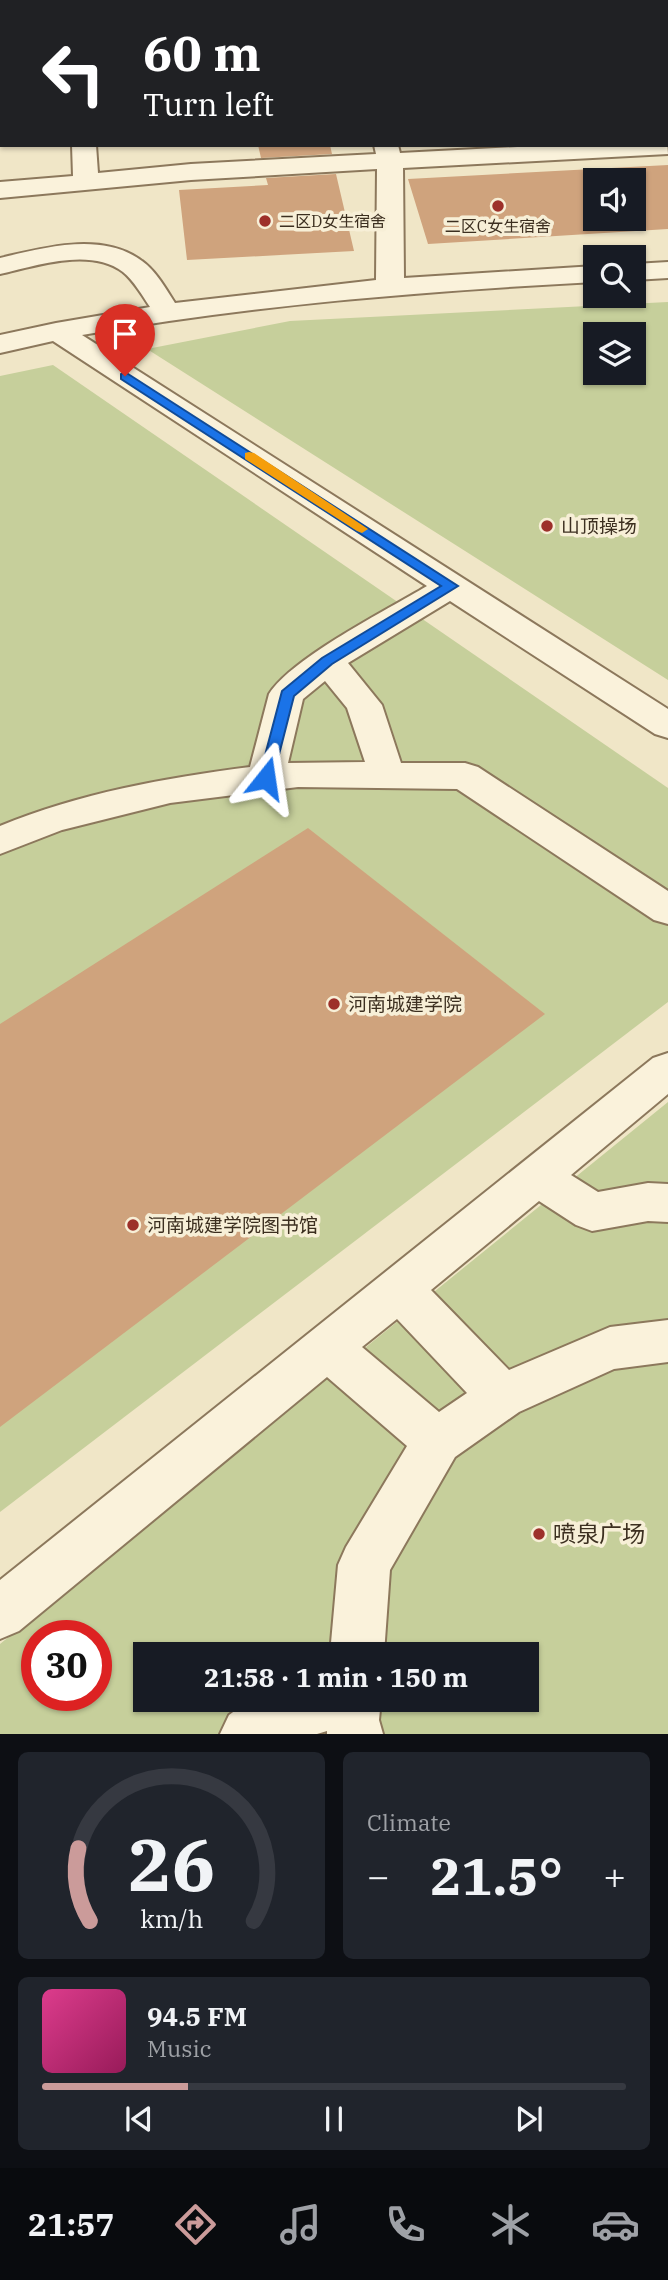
<!DOCTYPE html>
<meta charset="utf-8">
<style>
body{margin:0;font-family:"IBM Plex Serif","Noto Sans SC",serif;background:#20242c;color:#f1f3f6;height:100vh;display:flex;flex-direction:column;font-size:26px;white-space:nowrap}
*{box-sizing:border-box;margin:0}
p{font-size:23px;color:#9ea1a6}
.icon{flex:none;width:38px;height:38px;fill:none;stroke:currentColor;stroke-width:2;stroke-linecap:round;stroke-linejoin:round}
.map{position:relative;height:1734px;overflow:hidden}
.sheet{display:flex;flex-direction:column;gap:18px;padding:18px;background:#0d0f14;flex:1}
.sheet>*{flex:none}
.banner{position:absolute;left:0px;top:0px;width:668px;height:147px;box-shadow:0 2px 5px #0004;background:#202124;color:#fff;overflow:hidden}
.fabs{position:absolute;left:583px;top:168px;display:grid;gap:14px}
.fabs a{display:grid;place-items:center;width:63px;height:63px;border-radius:0px;background:#171b24;box-shadow:0 2px 5px #0004;font-size:35px}
.speed{position:absolute;left:21px;top:1620px;display:flex;gap:14px;font-size:35px;font-weight:700;text-align:center}
.speed>*{display:grid;place-content:center;width:91px;height:91px;border-radius:50%;background:#171b24;box-shadow:0 2px 5px #0004;line-height:1}
.speed .limit{border:10px solid #d22;background:#fff;color:#111}
.pin{position:absolute;display:grid;place-items:center;width:60px;height:60px;color:#fff;margin:-72px -30px;border-radius:50% 50% 50% 0;rotate:-45deg;box-shadow:0 0 7px #0007}
.pin .icon{rotate:45deg}
.me{position:absolute;width:77px;margin:-38px;rotate:15deg;stroke-linejoin:round;filter:drop-shadow(0 0 5px #0008)}
.turn{display:flex;align-items:center;gap:24px;height:147px;padding:0 28px;font-size:32px}
.turn .icon{width:91px;height:91px;stroke-width:2.5}
.turn b{display:block;font-size:49px;line-height:60px}
.big{font-size:52px;font-weight:800;line-height:1.1}
.sheet .widget{flex:1;display:flex;flex-direction:column;justify-content:center;gap:10px;min-width:0;padding:0 24px;border-radius:10px;background:#20242c}
.sheet .dial{align-items:center;gap:0}
.dial svg{height:182px;overflow:visible;fill:none;stroke:#363941;stroke-width:7;stroke-linecap:round;text-anchor:middle}
.dial text{fill:#f1f3f6;stroke:none}
.song{display:flex;align-items:center;gap:21px}
.cover{width:84px;height:84px;border-radius:10px;background:linear-gradient(135deg,hsl(330 70% 55%),hsl(330 70% 35%))}
.played{height:7px;border-radius:4px;background:linear-gradient(90deg,#cb9b9a 25%,#363941 25%)}
.keys{display:flex;justify-content:space-around;direction:ltr}
.heat{display:flex;justify-content:space-between;align-items:center;font-size:38px;direction:ltr}
.sheet .tiles{flex:1;display:grid;gap:18px;grid-template-columns:1fr 1fr}
.widget:last-child{grid-column:span 2}
.trip{position:absolute;left:133px;top:1642px;width:406px;height:70px;border-radius:0px;background:#171b24;box-shadow:0 2px 5px #0004;font-weight:800;line-height:70px;text-align:center}
.dock{display:flex;height:112px;justify-content:space-around;align-items:center;background:#090b0e;color:#9ea1a6}
.dock .icon{width:49px;height:49px}
.dock .active{color:#cb9b9a}
.dock b{font-size:32px;color:#f1f3f6}
.map>svg:first-child{display:block}
.green{fill:#c6cf9b;fill-rule:evenodd}
.building{fill:#cfa37d;fill-rule:evenodd}
.lines{fill:none;stroke-linecap:round;stroke-linejoin:round}
.street-casing{stroke:#8c785c;stroke-width:4}
.secondary-casing{stroke:#6e593f;stroke-width:4}
.street{fill:#faf2db;fill-rule:evenodd}
.secondary{fill:#faf2db;fill-rule:evenodd}
.route{fill:#1a73e8;stroke:#114b97;stroke-width:2}
.slow{fill:#f59e0b}
.poi-dot{fill:#9d302a;stroke:#f7efd7;stroke-width:2.5}
.labels{text-anchor:middle;stroke-width:7;stroke-linejoin:round;paint-order:stroke}
.far-poi-label{font-size:16px;fill:#3c2f20;stroke:#f7efd7;text-anchor:start}
.poi-label{font-size:19px;fill:#3c2f20;stroke:#f7efd7;text-anchor:start}
.near-poi-label{font-size:23px;fill:#3c2f20;stroke:#f7efd7;text-anchor:start}
</style>
<div class="map">
<svg width="668" height="1734" viewBox="0 0 668 1734">
<rect width="100%" height="100%" fill="#f0e6c7"/>
<g class="green">
<path d="M 668,302 L 668,680 L 147,349 L 290,321 ZM 595,334 L 634,334 L 634,373 L 595,373 Z"/>
<polygon points="53,365 668,788 668,1002 0,1512 0,376"/>
<path d="M 668,1102 L 668,1734 L 0,1734 L 0,1644 ZM 37,1636 L 96,1636 L 96,1696 L 37,1696 ZM 145,1654 L 527,1654 L 527,1699 L 145,1699 Z"/>
</g>
<g class="building">
<polygon points="258,145 330,145 332,154 261,158"/>
<path d="M 668,165 L 668,229 L 428,244 L 408,179 ZM 595,180 L 634,180 L 634,219 L 595,219 Z"/>
<polygon points="336,174 354,251 187,260 179,190 268,185 266,178"/>
<polygon points="308,828 545,1014 0,1427 0,1024"/>
</g>
<g class="lines">
<defs>
<g id="street">
<rect x="338" y="0" width="22" height="2"/>
<polygon points="475,0 497,0 498,2 476,2"/>
<polygon points="608,0 668,0 668,1 607,2"/>
<rect x="667" y="76" width="1" height="17"/>
<path d="M 667,140 L 668,154 L 403,168 L 404,278 L 595,266 L 595,282 C 423,291 252,305 82,335 L 668,709 L 668,738 L 655,734 L 450,601 L 348,663 L 382,705 L 401,763 L 465,763 L 478,767 L 668,891 L 668,924 L 654,920 L 457,789 L 298,787 L 170,803 L 62,830 L 0,854 L 0,826 C 80,793 165,778 250,767 L 269,694 C 293,657 387,610 427,586 L 53,341 L 0,353 L 0,335 L 56,323 L 150,307 C 142,295 134,281 123,272 C 90,247 36,266 0,274 L 0,258 C 43,248 102,231 142,261 C 156,271 166,289 175,303 L 376,280 L 377,169 L 191,180 L 0,198 L 0,182 L 73,176 L 72,145 L 96,145 L 98,173 L 191,164 L 376,154 L 374,145 L 398,145 L 400,153 L 555,145 L 667,145 ZM 325,681 L 347,708 L 365,762 L 288,763 L 303,699 Z"/>
<polygon points="668,262 668,278 634,280 634,264"/>
<path d="M 668,1053 L 668,1094 L 571,1175 L 598,1192 L 648,1183 L 668,1184 L 668,1222 L 648,1221 L 592,1231 L 576,1225 L 539,1201 L 431,1290 L 509,1370 L 610,1327 L 668,1320 L 668,1362 L 614,1369 L 519,1412 L 455,1457 L 390,1570 L 384,1654 L 330,1654 L 338,1565 L 346,1547 L 407,1446 L 327,1377 L 19,1631 L 0,1639 L 0,1580 L 653,1058 ZM 397,1319 L 467,1393 L 439,1412 L 362,1347 Z"/>
<polygon points="251,1699 381,1699 379,1720 383,1734 327,1734 327,1731 317,1734 220,1734 229,1715"/>
</g>
<polygon id="secondary" points="6,0 31,0 5,2"/>
</defs>
<use href="#street" class="street-casing"/>
<use href="#secondary" class="secondary-casing"/>
<use href="#street" class="street"/>
<use href="#secondary" class="secondary"/>
</g>
<polygon class="route" points="125,372 458,586 332,664 294,696 272,782 261,782 259,778 282,691 322,658 441,586 121,379 121,374"/>
<polygon class="slow" points="249,452 254,453 368,529 362,533 357,531 245,459 245,453"/>
<g class="poi-dot">
<circle cx="498" cy="206" r="7"/>
<circle cx="265" cy="221" r="7"/>
<circle cx="547" cy="526" r="7"/>
<circle cx="334" cy="1004" r="7"/>
<circle cx="133" cy="1225" r="7"/>
<circle cx="539" cy="1534" r="7"/>
</g>
<g class="labels">
<g class="far-poi-label">
<text x="279" y="227">二区D女生宿舍</text>
<text x="498" y="232" text-anchor="middle">二区C女生宿舍</text>
</g>
<g class="poi-label">
<text x="561" y="533">山顶操场</text>
<text x="348" y="1011">河南城建学院</text>
<text x="147" y="1232">河南城建学院图书馆</text>
</g>
<g class="near-poi-label">
<text x="553" y="1542">喷泉广场</text>
</g>
</g>
</svg>
<div class="fabs">
<a><svg class="icon" aria-label="sound" viewBox="0 0 24 24"><path d="M4 9h4l5-4v14l-5-4H4zM17 9q2 3 0 6"/></svg></a>
<a><svg class="icon" aria-label="search" viewBox="0 0 24 24"><circle cx="10" cy="10" r="6"/><path d="M15 15l6 6"/></svg></a>
<a><svg class="icon" aria-label="layers" viewBox="0 0 24 24"><path d="M12 4l9 5-9 5-9-5zM3 14l9 5 9-5"/></svg></a>
</div>
<div class="speed"><div class="limit">30</div></div>
<div class="pin" style="left:125px;top:376px;background:#d93025"><svg class="icon" aria-label="arrive" viewBox="0 0 24 24"><path d="M6 21V4h12l-3 4 3 4H6"/></svg></div>
<svg class="me" style="left:266px;top:778px" viewBox="-20 -20 40 40"><path d="M0-17L14 15 0 8-14 15z" fill="#1a73e8" stroke="#fff" stroke-width="4"/></svg>
<div class="trip">21:58 · 1 min · 150 m</div>
<div class="banner">
<div class="turn"><svg class="icon" aria-label="left" viewBox="0 0 24 24"><path d="M17 20v-9H6M10 6l-5 5 5 5"/></svg><div><b>60 m</b>Turn left</div></div>
</div>
</div>
<section class="sheet">
<div class="tiles">
<div class="widget dial"><svg viewBox="0 0 100 80">
<path d="M14 69A42 42 0 1 1 86 69"/>
<path d="M14 69A42 42 0 0 1 9 37" stroke="#cb9b9a"/>
<text x="50" y="56" font-size="32" font-weight="700">26</text>
<text x="50" y="72" font-size="11">km/h</text>
</svg></div>
<div class="widget"><p>Climate</p>
<div class="heat"><a>−</a><b class="big">21.5°</b><a>+</a></div>
</div>
<div class="widget">
<div class="song"><i class="cover"></i><div><b>94.5 FM</b><p>Music</p></div></div>
<div class="played"></div>
<div class="keys"><svg class="icon" aria-label="previous" viewBox="0 0 24 24"><path d="M18 5L8 12l10 7zM5 5v14"/></svg><svg class="icon" aria-label="pause" viewBox="0 0 24 24"><path d="M8 5v14M16 5v14"/></svg><svg class="icon" aria-label="next" viewBox="0 0 24 24"><path d="M6 5l10 7-10 7zM19 5v14"/></svg></div>
</div>
</div>
</section>
<nav class="dock">
<b>21:57</b>
<svg class="icon active" aria-label="directions" viewBox="0 0 24 24"><path d="M12 3l9 9-9 9-9-9zM9 14v-3h6M13 9l2 2-2 2"/></svg>
<svg class="icon" aria-label="music" viewBox="0 0 24 24"><path d="M9 18V5l10-2v13"/><circle cx="6" cy="18" r="3"/><circle cx="16" cy="16" r="3"/></svg>
<svg class="icon" aria-label="phone" viewBox="0 0 24 24"><path d="M5 4h4l2 5-3 2q2 4 5 5l2-3 5 2v4C11 20 4 13 5 4z"/></svg>
<svg class="icon" aria-label="climate" viewBox="0 0 24 24"><path d="M12 3v18M4 7l16 10M4 17L20 7"/></svg>
<svg class="icon" aria-label="car" viewBox="0 0 24 24"><path d="M5 17H2v-5l4-1 3-4h7l3 4 3 1v5h-3M9 17h6M6 11h13"/><circle cx="7" cy="17" r="2"/><circle cx="17" cy="17" r="2"/></svg>
</nav>
